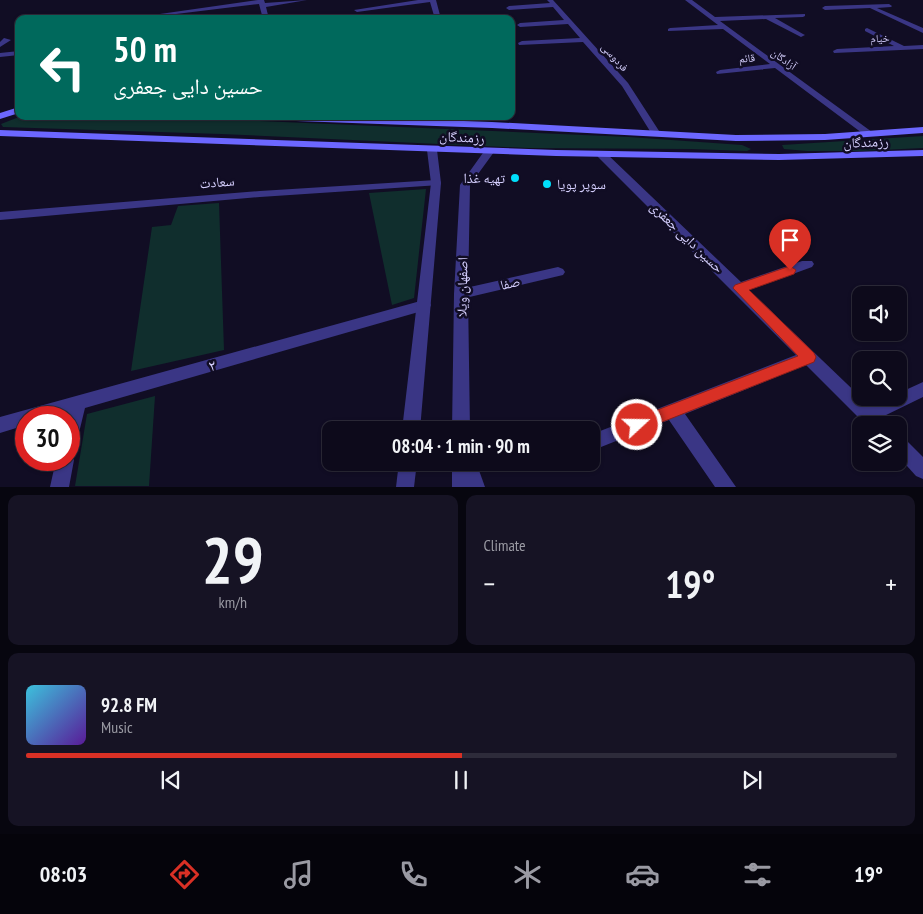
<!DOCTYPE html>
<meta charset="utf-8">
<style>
body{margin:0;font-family:"PT Sans Narrow","Noto Naskh Arabic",sans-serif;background:#161324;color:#f1f3f6;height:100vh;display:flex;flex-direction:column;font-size:19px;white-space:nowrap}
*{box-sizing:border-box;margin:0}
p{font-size:16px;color:#9a9aa3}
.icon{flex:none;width:28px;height:28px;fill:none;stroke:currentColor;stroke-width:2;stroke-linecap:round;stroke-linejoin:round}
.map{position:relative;height:487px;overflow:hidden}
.panel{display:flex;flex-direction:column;gap:8px;padding:8px;background:#07060f;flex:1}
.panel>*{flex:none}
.guide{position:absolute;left:15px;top:15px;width:500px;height:105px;border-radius:10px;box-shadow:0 1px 4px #0004,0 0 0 1px #2d2b3a;background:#00695c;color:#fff;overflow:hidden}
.tools{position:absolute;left:852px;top:286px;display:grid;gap:10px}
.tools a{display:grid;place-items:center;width:55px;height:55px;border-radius:10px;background:#0d0a1b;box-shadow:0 1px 4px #0004,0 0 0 1px #2d2b3a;font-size:25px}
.speed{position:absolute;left:15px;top:406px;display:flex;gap:10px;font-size:25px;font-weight:700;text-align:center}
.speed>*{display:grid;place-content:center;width:65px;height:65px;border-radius:50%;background:#0d0a1b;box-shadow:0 1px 4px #0004,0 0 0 1px #2d2b3a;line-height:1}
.speed .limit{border:8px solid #d22;background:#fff;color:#111}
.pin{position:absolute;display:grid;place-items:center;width:42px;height:42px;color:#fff;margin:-51px -21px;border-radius:50% 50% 50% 0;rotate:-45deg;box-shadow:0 0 5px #0007}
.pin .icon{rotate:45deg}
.me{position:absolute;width:55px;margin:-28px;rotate:69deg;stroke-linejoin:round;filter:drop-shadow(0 0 4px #0008)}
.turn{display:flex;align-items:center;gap:18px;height:105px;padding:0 15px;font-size:22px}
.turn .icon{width:65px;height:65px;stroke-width:2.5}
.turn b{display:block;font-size:35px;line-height:42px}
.big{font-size:38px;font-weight:700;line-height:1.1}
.panel .widget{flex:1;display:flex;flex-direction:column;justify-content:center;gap:8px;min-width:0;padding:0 18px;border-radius:10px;background:#161324}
.panel .dial{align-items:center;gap:0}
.dial b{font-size:65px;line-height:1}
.song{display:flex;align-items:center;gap:15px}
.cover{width:60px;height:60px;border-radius:8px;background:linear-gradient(135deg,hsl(190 70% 55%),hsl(270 70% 35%))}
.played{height:5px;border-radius:2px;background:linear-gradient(90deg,#d93025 50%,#2d2b3a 50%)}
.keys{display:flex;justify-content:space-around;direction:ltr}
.heat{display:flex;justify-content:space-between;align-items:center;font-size:28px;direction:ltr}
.panel .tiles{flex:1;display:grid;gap:8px;grid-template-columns:1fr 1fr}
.widget:last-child{grid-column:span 2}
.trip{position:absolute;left:322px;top:421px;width:278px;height:50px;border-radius:10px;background:#0d0a1b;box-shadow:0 1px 4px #0004,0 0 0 1px #2d2b3a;font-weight:700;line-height:50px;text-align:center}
.dock{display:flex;height:80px;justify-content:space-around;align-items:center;background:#05040b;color:#9a9aa3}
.dock .icon{width:35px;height:35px}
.dock .selected{color:#d93025}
.dock b{font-size:22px;color:#f1f3f6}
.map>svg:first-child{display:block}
.green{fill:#102e2d}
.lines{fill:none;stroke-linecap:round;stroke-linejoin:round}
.minor{fill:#3a3685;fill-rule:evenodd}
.tertiary{fill:#3a3685;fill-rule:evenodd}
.secondary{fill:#6c67ff;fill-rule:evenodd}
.route{fill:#d93025;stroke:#8d1f18}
.poi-dot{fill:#00dffb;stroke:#110d24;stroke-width:2}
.labels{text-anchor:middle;stroke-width:5;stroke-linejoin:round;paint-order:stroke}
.far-street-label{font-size:11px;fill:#d6d0ff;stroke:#110d24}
.street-label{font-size:14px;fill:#d6d0ff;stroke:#110d24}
.poi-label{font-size:14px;fill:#d6d0ff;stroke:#110d24;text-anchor:end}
.near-street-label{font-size:16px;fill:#d6d0ff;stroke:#110d24}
</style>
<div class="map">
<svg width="923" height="487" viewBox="0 0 923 487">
<rect width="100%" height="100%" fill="#110d24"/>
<g class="green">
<polygon points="19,117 216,119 629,137 742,145 751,149 747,151 691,149 528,148 221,134 3,127 1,124"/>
<polygon points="923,136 923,148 860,151 807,151 784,149 782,145"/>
<polygon points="426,189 414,298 392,305 369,193"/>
<polygon points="219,203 224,350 131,371 152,227 171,225 178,206"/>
<polygon points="155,396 149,486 75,486 87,414"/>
</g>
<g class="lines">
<g class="minor">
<polygon points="258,0 264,0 265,3 307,0 266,7 269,19 263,19 259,4 176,14 173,17 125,19"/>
<polygon points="418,0 436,0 441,19 435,19 430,2 357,12 354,10"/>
<polygon points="547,0 553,0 628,83 661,134 659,136 653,136 622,86 583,42 519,45 518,43 522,41 580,38 568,24 520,27 517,25 520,23 564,20 553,7 509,10 506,8 509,6 550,3"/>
<polygon points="685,0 692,0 715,17 805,14 805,16 803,17 775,18 803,34 805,35 801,37 766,19 720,21 872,132 872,136 866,136 775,68 717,74 716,72 720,70 770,64 723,29 668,31 668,29 670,28 718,25"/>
<polygon points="889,4 892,6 891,7 877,8 923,28 923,33 870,8 825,10 822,8 825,6"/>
<polygon points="478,14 480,15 480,17 451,19"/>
<polygon points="867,28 904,46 923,45 923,49 834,53 833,51 837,49 894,46 865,31 865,29"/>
<polygon points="4,38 11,40 0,47 0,42"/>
<polygon points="19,51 19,55 0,57 0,53"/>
<polygon points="602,152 606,153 741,282 802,261 812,261 814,264 812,267 749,290 870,406 889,398 899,398 899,393 923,382 923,397 882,417 887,425 866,425 806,365 685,414 736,487 715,487 669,420 601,447 595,445 592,439 595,433 796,355 598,157 597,155"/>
<polygon points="436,180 440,181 441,183 440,185 260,197 0,220 0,212 260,191"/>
<polygon points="558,267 563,269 565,272 563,275 461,299 456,298 454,294 456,290 461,289"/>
<polygon points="424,300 429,301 431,305 429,309 85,408 75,449 69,451 67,413 53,418 26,418 26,425 0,433 0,417"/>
<polygon points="899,437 905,439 923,457 923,479 916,476 899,457"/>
<polygon points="69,453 71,454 74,460 69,487 50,487 56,460 69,460"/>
<polygon points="458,462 476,462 485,487 466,487"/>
</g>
<g class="tertiary">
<polygon points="432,147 437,150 441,183 420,430 402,430 431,183 427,150"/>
<polygon points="489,149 494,152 470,185 468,294 470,430 452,430 454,294 460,185 485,150"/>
<polygon points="399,462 417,462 414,487 396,487"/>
<rect x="452" y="462" width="18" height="25"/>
</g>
<g class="secondary">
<polygon points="19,107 19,113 0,119 0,113"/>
<polygon points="233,116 323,116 492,122 736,135 825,134 923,127 923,133 825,140 736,141 492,128 237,119"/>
<polygon points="0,130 556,150 779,154 923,150 923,156 779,160 556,156 0,136"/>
</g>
</g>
<polygon class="route" points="790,266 796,270 794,274 749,290 814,353 816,357 814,362 637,432 631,430 629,425 631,420 798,356 733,288 735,285"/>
<g class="poi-dot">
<circle cx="515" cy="178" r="5"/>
<circle cx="547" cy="184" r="5"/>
</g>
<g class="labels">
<g class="far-street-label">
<text transform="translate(880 38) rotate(-2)" y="4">خیام</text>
<text transform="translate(615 57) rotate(48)" y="4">فردوسی</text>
<text transform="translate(747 58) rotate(-5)" y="4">قائم</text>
<text transform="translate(784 59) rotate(36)" y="4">آزادگان</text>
</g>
<g class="street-label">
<text transform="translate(462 137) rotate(3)" y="5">رزمندگان</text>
<text transform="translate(866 142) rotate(-2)" y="5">رزمندگان</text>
<text transform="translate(217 182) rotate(-5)" y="5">سعادت</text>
<text transform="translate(687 237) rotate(44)" y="5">حسین دایی جعفری</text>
<text transform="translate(510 283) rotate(-13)" y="5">صفا</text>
<text transform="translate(462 287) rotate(-89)" y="5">اصفهان ویلا</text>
</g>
<g class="poi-label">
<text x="505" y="183">تهیه غذا</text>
<text x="557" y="189" text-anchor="start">سوپر پویا</text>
</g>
<g class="near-street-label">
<text transform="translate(212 365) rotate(-16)" y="6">۲</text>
</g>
</g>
</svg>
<div class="tools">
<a><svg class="icon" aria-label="sound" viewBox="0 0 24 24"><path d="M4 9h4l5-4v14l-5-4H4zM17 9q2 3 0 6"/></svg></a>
<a><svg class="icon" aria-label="search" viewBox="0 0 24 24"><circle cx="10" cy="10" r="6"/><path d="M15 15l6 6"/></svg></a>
<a><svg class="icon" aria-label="layers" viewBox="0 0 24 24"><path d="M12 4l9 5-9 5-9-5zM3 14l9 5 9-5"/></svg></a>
</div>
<div class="speed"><div class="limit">30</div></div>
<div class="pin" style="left:790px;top:270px;background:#d93025"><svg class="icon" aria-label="arrive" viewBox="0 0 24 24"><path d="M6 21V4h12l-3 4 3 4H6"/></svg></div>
<svg class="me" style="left:637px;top:425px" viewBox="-20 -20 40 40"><circle r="17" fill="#d93025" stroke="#fff" stroke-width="3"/><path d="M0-11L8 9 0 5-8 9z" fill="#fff"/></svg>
<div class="trip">08:04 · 1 min · 90 m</div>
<div class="guide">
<div class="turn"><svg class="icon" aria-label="left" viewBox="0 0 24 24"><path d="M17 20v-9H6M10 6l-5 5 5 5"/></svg><div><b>50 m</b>حسین دایی جعفری</div></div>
</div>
</div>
<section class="panel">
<div class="tiles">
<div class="widget dial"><b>29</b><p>km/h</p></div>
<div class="widget"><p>Climate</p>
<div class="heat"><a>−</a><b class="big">19°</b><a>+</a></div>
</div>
<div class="widget">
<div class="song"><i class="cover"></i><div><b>92.8 FM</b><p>Music</p></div></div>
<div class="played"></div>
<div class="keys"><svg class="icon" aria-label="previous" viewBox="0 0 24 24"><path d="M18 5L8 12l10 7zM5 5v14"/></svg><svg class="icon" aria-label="pause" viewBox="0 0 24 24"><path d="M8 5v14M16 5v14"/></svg><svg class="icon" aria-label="next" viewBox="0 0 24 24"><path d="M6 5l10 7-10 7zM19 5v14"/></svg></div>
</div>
</div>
</section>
<nav class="dock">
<b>08:03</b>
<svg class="icon selected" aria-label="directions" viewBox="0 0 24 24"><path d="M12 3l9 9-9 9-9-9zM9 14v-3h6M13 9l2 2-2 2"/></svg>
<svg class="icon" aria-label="music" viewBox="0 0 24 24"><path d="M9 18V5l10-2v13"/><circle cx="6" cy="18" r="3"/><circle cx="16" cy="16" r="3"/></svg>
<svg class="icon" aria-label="phone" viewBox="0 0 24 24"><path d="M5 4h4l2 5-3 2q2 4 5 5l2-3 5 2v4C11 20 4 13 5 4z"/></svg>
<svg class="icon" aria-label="climate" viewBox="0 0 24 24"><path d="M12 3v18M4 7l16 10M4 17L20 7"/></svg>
<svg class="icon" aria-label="car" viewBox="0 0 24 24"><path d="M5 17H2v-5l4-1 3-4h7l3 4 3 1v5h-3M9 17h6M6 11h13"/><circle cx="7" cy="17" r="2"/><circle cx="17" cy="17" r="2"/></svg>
<svg class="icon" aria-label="filters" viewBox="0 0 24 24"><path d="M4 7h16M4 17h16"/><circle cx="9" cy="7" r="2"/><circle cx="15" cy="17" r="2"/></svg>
<b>19°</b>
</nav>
